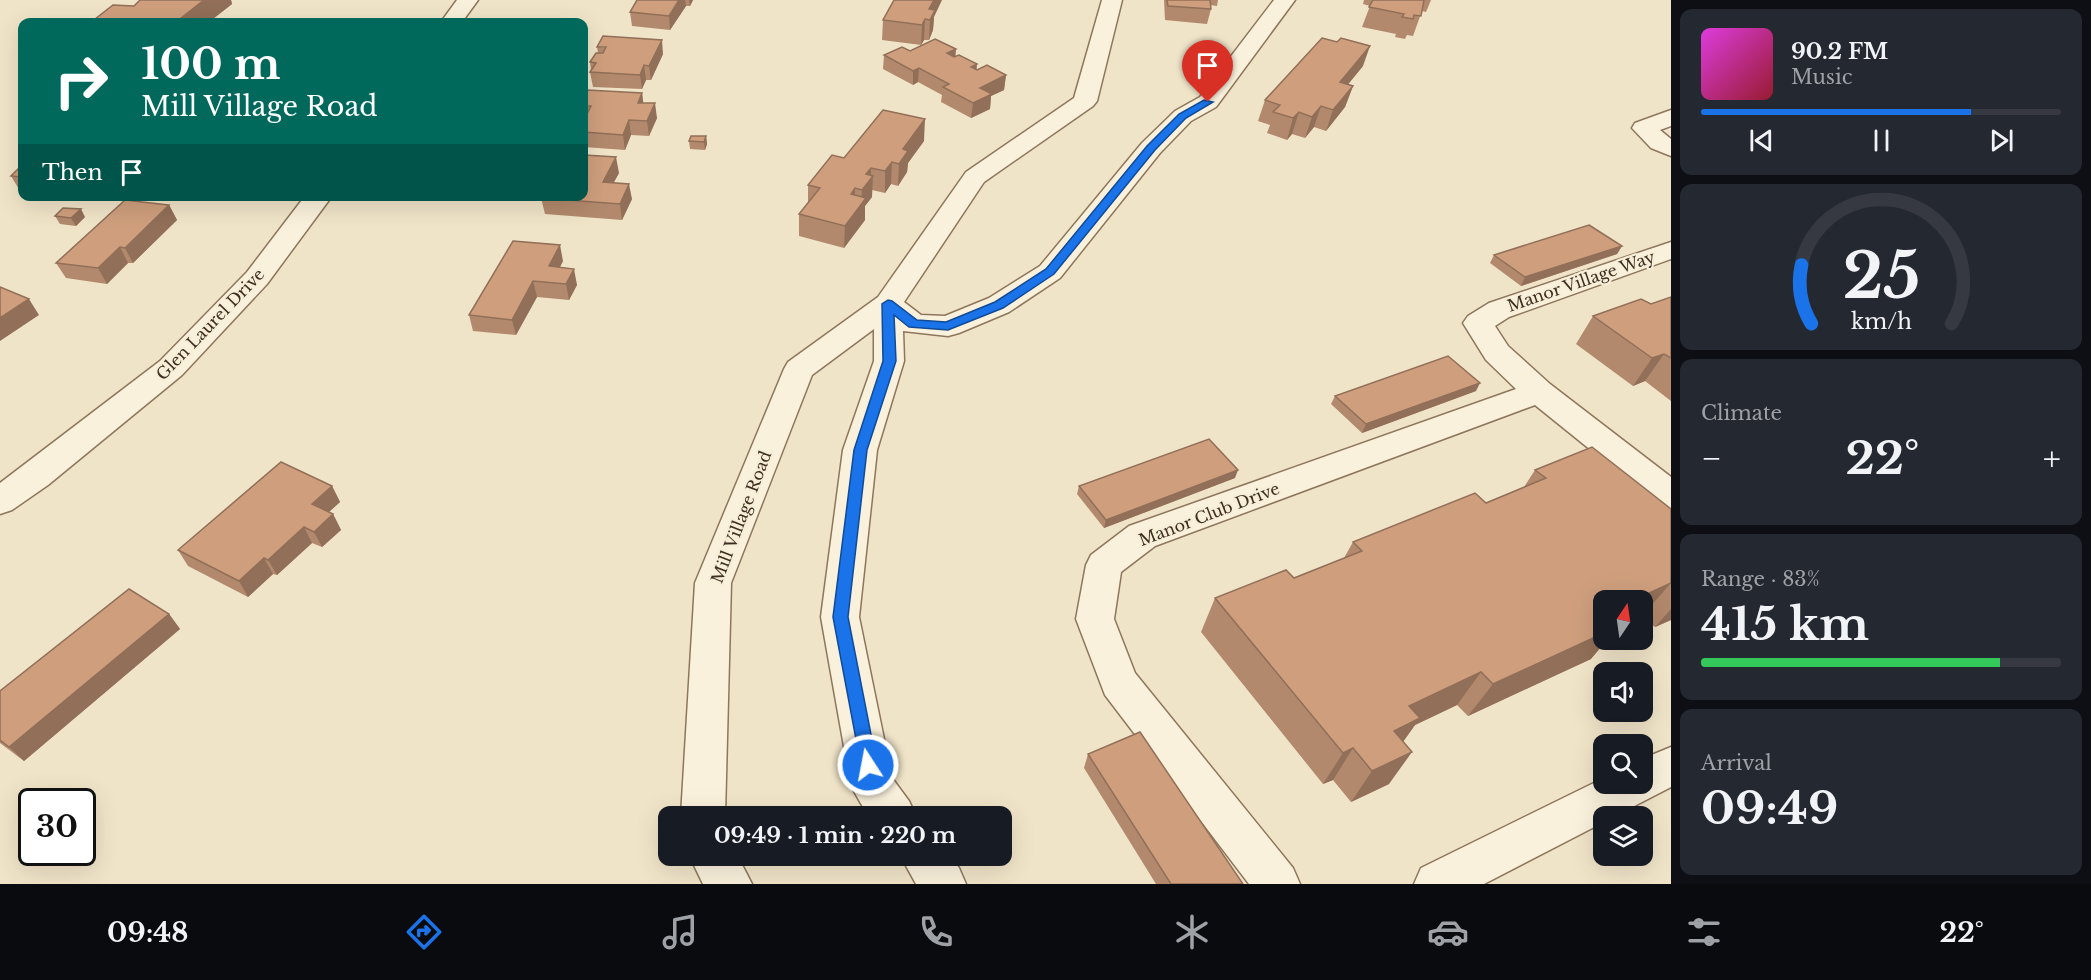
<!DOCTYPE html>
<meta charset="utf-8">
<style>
body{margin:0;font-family:"Libre Baskerville",serif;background:#242831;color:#f1f3f6;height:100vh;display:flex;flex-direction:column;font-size:22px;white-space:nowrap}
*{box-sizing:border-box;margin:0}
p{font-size:20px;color:#9ea1a6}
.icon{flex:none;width:33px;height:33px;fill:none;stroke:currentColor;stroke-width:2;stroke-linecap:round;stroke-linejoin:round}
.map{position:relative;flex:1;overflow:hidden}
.side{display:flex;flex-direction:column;gap:9px;padding:9px;background:#0d0f14;width:420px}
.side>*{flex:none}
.banner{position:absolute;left:18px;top:18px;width:570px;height:183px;border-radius:12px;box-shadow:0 6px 24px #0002;background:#00695c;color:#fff;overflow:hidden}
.needle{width:39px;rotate:13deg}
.controls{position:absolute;left:1593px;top:590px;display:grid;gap:12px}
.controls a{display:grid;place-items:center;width:60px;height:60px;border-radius:12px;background:#171b24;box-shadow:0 6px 24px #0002;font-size:30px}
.speed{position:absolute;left:18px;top:788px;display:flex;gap:12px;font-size:30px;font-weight:700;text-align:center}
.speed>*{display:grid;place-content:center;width:78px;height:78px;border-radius:50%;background:#171b24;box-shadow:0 6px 24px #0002;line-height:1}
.speed .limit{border:3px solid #111;border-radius:9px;background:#fff;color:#111}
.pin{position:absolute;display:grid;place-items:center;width:51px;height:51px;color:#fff;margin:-62px -26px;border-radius:50% 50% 50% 0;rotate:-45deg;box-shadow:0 0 6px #0007}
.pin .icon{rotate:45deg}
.me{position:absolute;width:66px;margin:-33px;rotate:349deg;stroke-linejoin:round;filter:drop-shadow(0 0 4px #0008)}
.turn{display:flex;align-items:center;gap:21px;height:126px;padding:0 24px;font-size:27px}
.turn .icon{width:78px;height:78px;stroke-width:2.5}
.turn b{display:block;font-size:42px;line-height:51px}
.then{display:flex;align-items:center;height:57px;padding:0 24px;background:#0003;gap:12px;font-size:22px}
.big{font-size:45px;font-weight:800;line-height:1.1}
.side .widget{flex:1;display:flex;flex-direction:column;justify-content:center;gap:9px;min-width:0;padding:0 21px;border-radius:12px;background:#242831}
.side .dial{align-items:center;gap:0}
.dial svg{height:156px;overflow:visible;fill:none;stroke:#363941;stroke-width:7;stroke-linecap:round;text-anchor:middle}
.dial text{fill:#f1f3f6;stroke:none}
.song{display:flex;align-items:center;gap:18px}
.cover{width:72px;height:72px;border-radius:9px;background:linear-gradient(135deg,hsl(300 70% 55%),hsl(350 70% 35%))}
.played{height:6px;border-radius:3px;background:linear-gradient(90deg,#1a73e8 75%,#363941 75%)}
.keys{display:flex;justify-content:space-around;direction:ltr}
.heat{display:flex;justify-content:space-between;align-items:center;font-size:33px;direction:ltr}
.charge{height:9px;border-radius:4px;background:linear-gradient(90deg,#34c759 83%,#363941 0)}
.trip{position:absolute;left:658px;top:806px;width:354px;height:60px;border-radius:12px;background:#171b24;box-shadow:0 6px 24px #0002;font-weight:800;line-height:60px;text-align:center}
.tabs{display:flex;height:96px;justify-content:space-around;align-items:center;background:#090b0e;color:#9ea1a6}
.tabs .icon{width:42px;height:42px}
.tabs .selected{color:#1a73e8}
.tabs b{font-size:27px;color:#f1f3f6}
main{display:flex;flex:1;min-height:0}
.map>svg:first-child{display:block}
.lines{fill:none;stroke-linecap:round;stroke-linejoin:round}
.minor-casing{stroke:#8d765c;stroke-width:3}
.minor{fill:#faf1dc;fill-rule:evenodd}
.wall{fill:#b2896c}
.shaded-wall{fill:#916f58}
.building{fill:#cf9f7d;stroke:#916f58;stroke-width:1.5}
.route{fill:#1a73e8;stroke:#114b97;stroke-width:1.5}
.labels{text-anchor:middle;stroke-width:4.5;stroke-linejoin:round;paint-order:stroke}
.street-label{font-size:16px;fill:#3d2e20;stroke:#f7eed8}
</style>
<main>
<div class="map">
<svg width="1671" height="884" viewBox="0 0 1671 884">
<rect width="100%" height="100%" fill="#f0e4c8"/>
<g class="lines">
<defs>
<g id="minor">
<polygon points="457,0 478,0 462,22 441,22"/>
<polygon points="1102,0 1122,0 1097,101 1093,106 984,182 904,302 921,315 945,316 989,298 1040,266 1142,143 1175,111 1200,97 1274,0 1295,0 1216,107 1191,121 1160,153 1060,278 1009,312 959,333 948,336 903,331 904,361 877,450 859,617 892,778 909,801 916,816 868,816 851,786 821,617 843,450 874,361 874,329 812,375 731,583 725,816 681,816 695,583 784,369 788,362 878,297 966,172 1074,98"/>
<polygon points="1671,110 1671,126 1660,130 1671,139 1671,156 1651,148 1632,128 1635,123"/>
<polygon points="305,196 332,196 267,284 182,375 48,485 12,510 0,514 0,483 160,361 247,272"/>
<polygon points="1671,242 1671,259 1509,317 1495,326 1508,346 1550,384 1671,477 1671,509 1659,505 1535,405 1155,546 1121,572 1114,619 1135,673 1293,868 1300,884 1249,884 1105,695 1076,619 1086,565 1091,555 1129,526 1516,389 1486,360 1463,323 1468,316 1489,303"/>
<polygon points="1671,747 1671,787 1615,816 1604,816 1604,822 1484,884 1414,884 1421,868 1604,778 1604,783 1642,783 1642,759"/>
<polygon points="689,855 737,855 752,884 703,884"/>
<polygon points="900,855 949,855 959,868 966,884 916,884"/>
</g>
</defs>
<use href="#minor" class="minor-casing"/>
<use href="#minor" class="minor"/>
</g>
<g class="wall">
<polygon points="140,0 231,0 232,4 209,22 96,22 95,19 134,6"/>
<polygon points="637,0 693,0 690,6 686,6 670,30 632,26 630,12"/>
<polygon points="1164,0 1218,0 1217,6 1210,5 1211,9 1207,24 1165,20"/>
<polygon points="1364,0 1431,0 1426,12 1422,11 1413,36 1407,35 1405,39 1395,37 1396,34 1362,27 1370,6 1363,4"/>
<polygon points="934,17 933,30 929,40 924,40 921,45 882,40 883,20"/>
<polygon points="597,47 663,54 651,80 646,80 642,89 593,87 590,72 591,70 590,62 598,53"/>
<polygon points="910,51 955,56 976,69 1006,75 1004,90 991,96 990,109 971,118 941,102 942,95 918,82 913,85 883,69 884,55"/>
<polygon points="1363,66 1348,84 1353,86 1345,107 1326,131 1314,127 1305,138 1292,134 1287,140 1267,133 1270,125 1258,121 1265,100"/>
<polygon points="642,93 643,103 657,118 649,136 631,135 625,150 584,147 584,97"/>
<polygon points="691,136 706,136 707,144 705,150 690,149 689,141"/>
<polygon points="924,141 908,163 907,172 898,186 891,184 885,193 872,190 872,197 865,206 865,220 844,248 799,236 799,214 808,202 808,185 844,158"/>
<polygon points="22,165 22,191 20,191 11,176"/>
<polygon points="619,173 613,183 632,199 622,220 545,214 541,198"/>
<polygon points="169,205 177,220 133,263 128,263 107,284 66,278 56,263"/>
<polygon points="55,216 85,217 76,226 60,224"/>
<polygon points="1622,246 1617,254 1521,286 1490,263 1494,255"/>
<polygon points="563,261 560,267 577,285 569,300 537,297 516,335 473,331 469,315"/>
<polygon points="1671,297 1671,401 1645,381 1633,386 1576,344 1593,316 1651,304"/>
<polygon points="1476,391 1362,433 1331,404 1335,396"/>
<polygon points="1535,470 1671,509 1671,620 1655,627 1642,617 1642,600 1604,600 1591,659 1468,716 1457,705 1415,725 1403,742 1389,784 1351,802 1333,780 1323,784 1201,632 1215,598 1294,578 1344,558 1353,542 1486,503 1524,487"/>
<polygon points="1235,478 1104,528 1077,494 1079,486"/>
<polygon points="332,486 340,502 329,512 333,514 341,530 322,547 312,543 277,575 273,574 248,597 188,566 178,550"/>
<polygon points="169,614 180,629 24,761 0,743 0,691"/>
<polygon points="1088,754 1243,884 1156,884 1084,768"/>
</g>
<g class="shaded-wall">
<polygon points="204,0 231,0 232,4 209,22 176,22"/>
<polygon points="679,0 685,0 686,6 670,30 669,16"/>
<polygon points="689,0 693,0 690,6"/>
<polygon points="934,0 942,0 934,17 933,30 929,40 930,20 929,9"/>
<polygon points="925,19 924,40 921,45 922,25"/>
<polygon points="662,40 663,54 651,80 649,66"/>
<polygon points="1370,46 1363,66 1333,103 1340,82"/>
<polygon points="956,49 955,64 947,53"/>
<polygon points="977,64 976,78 971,67"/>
<polygon points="644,65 646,80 642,89 640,75"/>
<polygon points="919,68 918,82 913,85 913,71"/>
<polygon points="1006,75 1004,90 991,96 990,109 971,118 973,103 980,88"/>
<polygon points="1353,86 1345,107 1326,131 1333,110"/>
<polygon points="642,93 644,108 638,103"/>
<polygon points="655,103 657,118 649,136 647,121"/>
<polygon points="1321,106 1314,127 1305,138 1312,117"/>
<polygon points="1299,112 1292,134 1287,140 1293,118"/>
<polygon points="925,119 924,141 908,163 907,172 898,186 899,164 903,149"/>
<polygon points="629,120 631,135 625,150 623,135"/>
<polygon points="706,136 707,144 705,150 704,142"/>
<polygon points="616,157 619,173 606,197 603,182"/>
<polygon points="892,162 891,184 885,193 885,171"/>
<polygon points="871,168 871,178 873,176 872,197 865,206 865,220 844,248 845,226 861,204 862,190 866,174"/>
<polygon points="629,184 632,199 622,220 620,204"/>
<polygon points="855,188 855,210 851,194"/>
<polygon points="169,205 177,220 133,263 125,248"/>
<polygon points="81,209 85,217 76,226 71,218"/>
<polygon points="560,245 563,261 552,282 549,266"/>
<polygon points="1622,246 1617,254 1521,286 1525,277"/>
<polygon points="120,247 128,263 107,284 98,268"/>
<polygon points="574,269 577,285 569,300 566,284"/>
<polygon points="533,281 537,297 516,335 512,320"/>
<polygon points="29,299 39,315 0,341 0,318"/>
<polygon points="1664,354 1645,381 1633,386 1652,358"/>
<polygon points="1480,383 1476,391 1362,433 1366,424"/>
<polygon points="1238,470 1235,478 1104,528 1106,520"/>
<polygon points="332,486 340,502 320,520 312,504"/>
<polygon points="333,514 341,530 322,547 314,532"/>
<polygon points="304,527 312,543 277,575 268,560"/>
<polygon points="264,558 273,574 248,597 239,581"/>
<polygon points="1671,583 1642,616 1642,600 1634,600"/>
<polygon points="1671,609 1671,620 1655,627"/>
<polygon points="169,614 180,629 24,761 9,747"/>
<polygon points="1604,616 1604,639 1608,639 1591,659 1468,716 1493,684"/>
<polygon points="1481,672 1457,705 1415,725 1397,750 1372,763 1409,706"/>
<polygon points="1353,748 1333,780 1323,784 1343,753"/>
<polygon points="1412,752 1389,784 1351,802 1372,771"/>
</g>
<g class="building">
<polygon points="140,0 204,0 176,22 154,22 95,19 113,5 134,6"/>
<polygon points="637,0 679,0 669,16 630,12"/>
<polygon points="894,0 934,0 929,9 935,10 930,20 925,19 922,25 883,20"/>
<polygon points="1167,0 1210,0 1211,9 1168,6"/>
<polygon points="1373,0 1424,0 1421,16 1414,15 1413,19 1402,17 1404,14 1369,7"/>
<polygon points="603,36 662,40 649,66 644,65 640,75 590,72 596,63 590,62 596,53 603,53 606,47 597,47"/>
<polygon points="1322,38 1337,42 1341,38 1370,46 1340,82 1353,86 1333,110 1321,106 1312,117 1299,112 1293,118 1273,112 1280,105 1265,100"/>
<polygon points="935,39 956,49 947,53 954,57 959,55 977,64 971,67 977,70 987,65 1006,75 980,88 992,94 973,103 943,87 949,84 919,68 913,71 884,55 902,47 910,51"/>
<polygon points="587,90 642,93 638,103 655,103 647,121 629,120 623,135 584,132 584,120 591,106 584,106 584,97"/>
<polygon points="883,110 925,119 903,149 908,151 899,164 892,162 885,171 871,168 866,174 873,176 862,190 855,188 851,194 866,198 845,226 799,214 820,188 808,185 832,155 844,158"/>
<polygon points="691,136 706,136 704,142 689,141"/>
<polygon points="584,155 616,157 603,182 629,184 620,204 541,198 542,196 584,196"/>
<polygon points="22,165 22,177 11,176"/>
<polygon points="125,200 169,205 125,248 120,247 98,268 56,263"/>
<polygon points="63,208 81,209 71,218 55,216"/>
<polygon points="1589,225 1622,246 1525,277 1494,255"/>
<polygon points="513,241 560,245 549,266 574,269 566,284 533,281 512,320 469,315"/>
<polygon points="0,287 29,299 0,318"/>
<polygon points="1671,297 1671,358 1664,354 1652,358 1593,316 1641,299 1651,304"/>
<polygon points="1448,356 1480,383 1366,424 1335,396"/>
<polygon points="1209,439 1238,470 1106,520 1079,486"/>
<polygon points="1592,447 1671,509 1671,583 1634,600 1604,600 1604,633 1493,684 1481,672 1409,706 1420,718 1394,731 1412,752 1372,771 1353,748 1343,753 1215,598 1286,570 1294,578 1362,551 1353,542 1475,493 1486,503 1546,478 1535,470"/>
<polygon points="281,462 332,486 312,504 333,514 314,532 304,527 268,560 264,558 239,581 178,550"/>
<polygon points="129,589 169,614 9,747 0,740 0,691"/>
<polygon points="1140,732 1243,884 1171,884 1088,754"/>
</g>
<polygon class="route" points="1204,100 1213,102 1186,118 1155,150 1054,274 1003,308 948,330 909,327 894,315 896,361 867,450 848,617 877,765 874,771 868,773 862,771 833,617 854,450 883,361 882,304 888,300 892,301 917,320 946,322 995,302 1046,269 1147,146 1179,114"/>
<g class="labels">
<g class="street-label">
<text transform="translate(1581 281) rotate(-19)" y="6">Manor Village Way</text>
<text transform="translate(210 324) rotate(-46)" y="6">Glen Laurel Drive</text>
<text transform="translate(1209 514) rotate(-21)" y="6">Manor Club Drive</text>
<text transform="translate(741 517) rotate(-69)" y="6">Mill Village Road</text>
</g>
</g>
</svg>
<div class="controls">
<a><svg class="needle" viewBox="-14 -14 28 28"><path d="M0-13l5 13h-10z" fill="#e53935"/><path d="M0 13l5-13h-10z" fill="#9ea1a6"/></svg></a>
<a><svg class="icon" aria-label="sound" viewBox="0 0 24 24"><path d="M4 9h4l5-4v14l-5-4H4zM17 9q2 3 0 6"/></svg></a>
<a><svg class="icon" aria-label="search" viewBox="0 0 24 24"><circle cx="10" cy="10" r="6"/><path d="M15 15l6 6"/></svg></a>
<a><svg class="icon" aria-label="layers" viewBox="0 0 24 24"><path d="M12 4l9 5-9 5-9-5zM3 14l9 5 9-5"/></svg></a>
</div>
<div class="speed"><div class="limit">30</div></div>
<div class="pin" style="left:1208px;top:102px;background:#d93025"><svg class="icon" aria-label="arrive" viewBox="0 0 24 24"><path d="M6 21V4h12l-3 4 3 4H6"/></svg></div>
<svg class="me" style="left:868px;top:765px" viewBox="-20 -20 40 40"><circle r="17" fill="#1a73e8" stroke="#fff" stroke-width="3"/><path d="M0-11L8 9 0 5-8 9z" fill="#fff"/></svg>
<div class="trip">09:49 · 1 min · 220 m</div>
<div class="banner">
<div class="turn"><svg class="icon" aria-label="right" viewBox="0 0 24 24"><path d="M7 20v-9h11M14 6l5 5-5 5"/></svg><div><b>100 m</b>Mill Village Road</div></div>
<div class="then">Then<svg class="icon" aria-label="arrive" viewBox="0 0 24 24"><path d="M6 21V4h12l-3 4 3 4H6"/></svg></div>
</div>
</div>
<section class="side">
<div class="widget">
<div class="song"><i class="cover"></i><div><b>90.2 FM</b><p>Music</p></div></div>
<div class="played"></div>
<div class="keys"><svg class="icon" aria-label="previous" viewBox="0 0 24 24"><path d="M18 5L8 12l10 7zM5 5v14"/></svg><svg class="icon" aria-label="pause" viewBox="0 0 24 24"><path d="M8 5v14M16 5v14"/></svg><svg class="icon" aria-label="next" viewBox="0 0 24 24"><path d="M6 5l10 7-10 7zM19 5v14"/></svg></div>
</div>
<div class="widget dial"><svg viewBox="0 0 100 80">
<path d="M14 69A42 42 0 1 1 86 69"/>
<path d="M14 69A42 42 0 0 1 9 39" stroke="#1a73e8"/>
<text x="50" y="56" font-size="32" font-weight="700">25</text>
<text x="50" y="72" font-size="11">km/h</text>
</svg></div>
<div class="widget"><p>Climate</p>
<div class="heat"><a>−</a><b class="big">22°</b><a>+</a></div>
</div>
<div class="widget"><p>Range · 83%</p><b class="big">415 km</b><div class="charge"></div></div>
<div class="widget"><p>Arrival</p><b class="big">09:49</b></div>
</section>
</main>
<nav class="tabs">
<b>09:48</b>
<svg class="icon selected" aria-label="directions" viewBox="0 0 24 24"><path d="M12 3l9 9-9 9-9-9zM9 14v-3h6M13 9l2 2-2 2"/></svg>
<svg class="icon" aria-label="music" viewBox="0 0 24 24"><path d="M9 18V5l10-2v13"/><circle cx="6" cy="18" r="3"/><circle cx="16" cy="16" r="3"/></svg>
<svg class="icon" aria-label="phone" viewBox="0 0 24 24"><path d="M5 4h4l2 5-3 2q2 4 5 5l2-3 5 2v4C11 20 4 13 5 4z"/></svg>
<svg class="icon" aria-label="climate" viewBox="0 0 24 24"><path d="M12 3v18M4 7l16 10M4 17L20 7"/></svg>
<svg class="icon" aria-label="car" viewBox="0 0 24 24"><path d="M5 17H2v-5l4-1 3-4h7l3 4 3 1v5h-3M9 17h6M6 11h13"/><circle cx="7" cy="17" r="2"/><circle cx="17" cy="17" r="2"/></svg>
<svg class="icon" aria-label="filters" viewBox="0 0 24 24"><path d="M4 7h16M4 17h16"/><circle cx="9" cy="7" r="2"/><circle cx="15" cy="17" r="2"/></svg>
<b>22°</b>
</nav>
